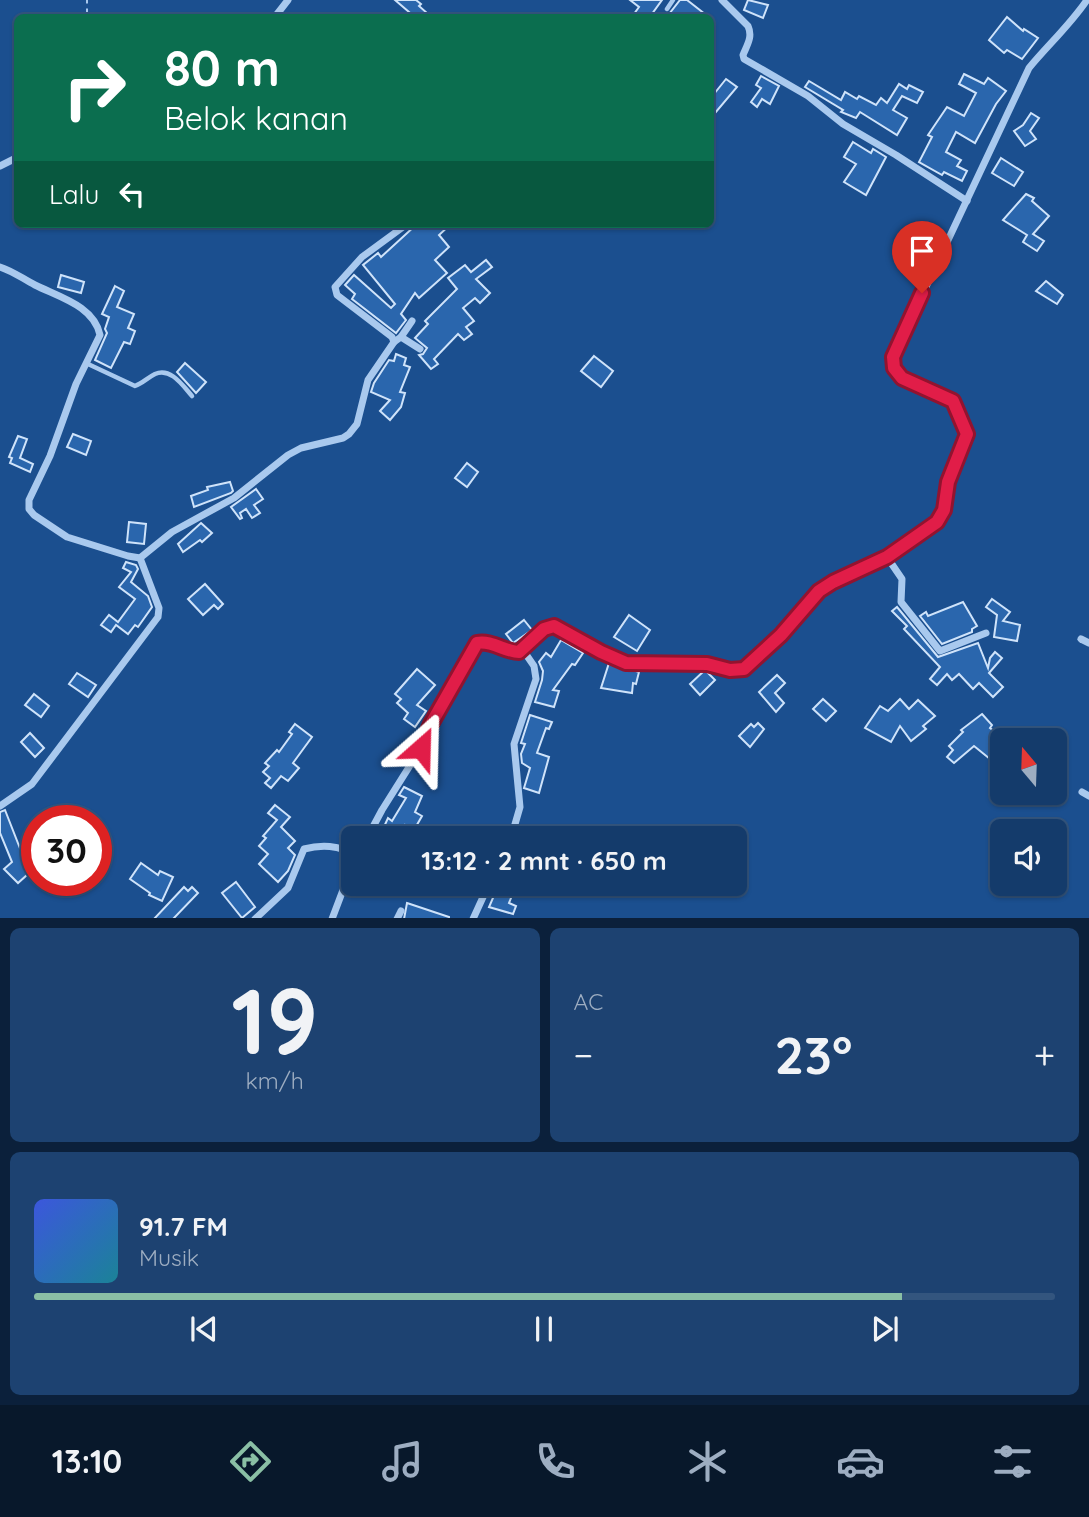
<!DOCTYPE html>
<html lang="id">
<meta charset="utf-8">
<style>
body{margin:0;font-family:Quicksand,sans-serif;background:#1d4271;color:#f1f3f6;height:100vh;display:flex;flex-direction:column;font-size:26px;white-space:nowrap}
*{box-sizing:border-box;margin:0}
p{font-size:23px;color:#9dadc1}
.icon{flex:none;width:38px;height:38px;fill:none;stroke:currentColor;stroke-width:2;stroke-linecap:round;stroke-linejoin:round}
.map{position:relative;height:918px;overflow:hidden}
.side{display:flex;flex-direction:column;gap:10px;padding:10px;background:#0b203b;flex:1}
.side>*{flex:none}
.top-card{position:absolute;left:14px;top:14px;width:700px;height:214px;border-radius:10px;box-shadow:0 2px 5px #0004,0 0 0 2px #33557e;background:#0b6e4f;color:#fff;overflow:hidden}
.needle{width:46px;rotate:341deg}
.tools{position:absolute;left:990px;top:728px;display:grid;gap:14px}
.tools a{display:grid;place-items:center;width:77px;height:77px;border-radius:10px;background:#143b6b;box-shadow:0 2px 5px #0004,0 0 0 2px #33557e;font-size:35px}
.speed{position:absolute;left:21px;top:805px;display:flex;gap:14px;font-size:35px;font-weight:700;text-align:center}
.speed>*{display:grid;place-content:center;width:91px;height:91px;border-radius:50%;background:#143b6b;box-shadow:0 2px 5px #0004,0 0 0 2px #33557e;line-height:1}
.speed .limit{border:10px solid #d22;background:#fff;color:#111}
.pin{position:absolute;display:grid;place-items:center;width:60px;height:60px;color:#fff;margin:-72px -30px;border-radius:50% 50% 50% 0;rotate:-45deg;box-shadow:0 0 7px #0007}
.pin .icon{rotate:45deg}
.me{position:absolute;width:77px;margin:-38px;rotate:25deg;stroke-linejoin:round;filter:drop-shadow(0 0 5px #0008)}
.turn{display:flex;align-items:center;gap:24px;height:147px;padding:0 35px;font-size:32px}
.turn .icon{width:91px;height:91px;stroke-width:2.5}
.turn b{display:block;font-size:49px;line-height:60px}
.then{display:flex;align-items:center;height:66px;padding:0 35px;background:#0003;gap:14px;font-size:26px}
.big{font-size:52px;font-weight:800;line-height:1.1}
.side .card{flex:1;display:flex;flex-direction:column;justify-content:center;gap:10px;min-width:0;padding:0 24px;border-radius:10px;background:#1d4271}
.side .dial{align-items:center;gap:0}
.dial b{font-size:91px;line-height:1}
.song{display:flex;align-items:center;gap:21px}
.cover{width:84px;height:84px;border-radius:10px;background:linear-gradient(135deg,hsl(230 70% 55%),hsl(190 70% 35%))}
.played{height:7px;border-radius:4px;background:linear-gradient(90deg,#8abfa5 85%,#33557e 85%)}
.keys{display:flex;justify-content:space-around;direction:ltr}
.heat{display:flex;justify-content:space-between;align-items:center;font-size:38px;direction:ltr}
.side .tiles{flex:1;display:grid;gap:10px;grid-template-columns:1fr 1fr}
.card:last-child{grid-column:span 2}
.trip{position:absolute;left:341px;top:826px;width:406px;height:70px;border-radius:10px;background:#143b6b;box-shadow:0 2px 5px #0004,0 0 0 2px #33557e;font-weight:800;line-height:70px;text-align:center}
.dock{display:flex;height:112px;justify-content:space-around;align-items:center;background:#08182b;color:#9dadc1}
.dock .icon{width:49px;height:49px}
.dock .current{color:#8abfa5}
.dock b{font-size:32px;color:#f1f3f6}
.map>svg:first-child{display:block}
.building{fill:#2a66ad;stroke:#cfe3fa;stroke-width:2}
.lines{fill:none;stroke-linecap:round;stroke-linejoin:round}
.path{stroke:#a9c9ee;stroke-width:2;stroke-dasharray:3.5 5;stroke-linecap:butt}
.lane{stroke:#a9c9ee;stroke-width:4.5}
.street{stroke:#a9c9ee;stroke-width:7}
.route-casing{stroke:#92132f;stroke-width:18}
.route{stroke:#e11d48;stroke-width:12}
</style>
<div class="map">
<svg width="1089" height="919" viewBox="0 0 1089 919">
<rect width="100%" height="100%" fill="#1b4f8f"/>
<g class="building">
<polygon points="395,0 416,0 421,4 419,6 427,13 423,18 416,18"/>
<polygon points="630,0 662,0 649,18 631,18 639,7"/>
<polygon points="680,0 687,0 710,18 666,18"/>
<polygon points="748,0 768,5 763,18 744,10"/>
<polygon points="1007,17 1023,31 1024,29 1038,38 1022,59 1007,50 1004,53 989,40"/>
<polygon points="964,74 984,84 988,78 1006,91 996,104 975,143 956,132 946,152 961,160 957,166 967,171 962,181 944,172 942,175 919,162 932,137 928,135 947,107 964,116 976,93 959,84"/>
<polygon points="761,76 779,86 770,104 762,99 757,107 751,102 761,88 756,85"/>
<polygon points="726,79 737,87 710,119 710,99"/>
<polygon points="809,81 841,100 845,92 857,99 859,96 876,105 881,98 887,103 899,84 907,89 909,85 923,92 917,103 902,96 893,110 907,118 897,135 860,112 856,118 841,112 843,110 805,87"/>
<polygon points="1031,113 1039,118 1030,131 1036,139 1025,146 1014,131 1023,125"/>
<polygon points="853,142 871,153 873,149 886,157 866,195 844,182 856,164 844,157"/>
<polygon points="1001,158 1023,172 1014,186 992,173"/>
<polygon points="1026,194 1034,198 1032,201 1049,216 1033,234 1044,241 1037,251 1023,242 1027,235 1003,220"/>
<polygon points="417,224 451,224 439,235 449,247 435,260 447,273 419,298 415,293 401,314 406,320 396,333 352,299 355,294 345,285 354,275 391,308 395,304 363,265 378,253 381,257"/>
<polygon points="486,260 492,267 476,279 490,293 480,303 475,298 463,308 474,321 466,327 472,334 464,340 458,334 434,359 438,364 431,369 419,355 423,354 427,348 415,338 428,324 425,321 457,289 448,278 465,265 471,272"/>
<polygon points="61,275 84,282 81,293 58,287"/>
<polygon points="1046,281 1063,295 1057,304 1036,291"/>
<polygon points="115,286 124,291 117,307 134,314 128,328 135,331 130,344 124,342 111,368 95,360 107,333 105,329 109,317 102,314"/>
<polygon points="396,354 406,358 404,365 410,367 400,392 405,393 401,407 390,420 380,411 390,400 371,392 374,383 389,360 394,361"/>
<polygon points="594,356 613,371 601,387 581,371"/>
<polygon points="185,363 206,382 196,393 177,372"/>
<polygon points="73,434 91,441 86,455 67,447"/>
<polygon points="18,436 27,439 20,458 33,464 30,472 10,463 12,458 9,457"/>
<polygon points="467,463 478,472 467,487 455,478"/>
<polygon points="230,482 233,491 231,493 194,507 191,496 208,490 207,487"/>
<polygon points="256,489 263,499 254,505 260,513 252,518 246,509 240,513 242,518 240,519 231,507"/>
<polygon points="129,522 146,524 144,544 127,542"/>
<polygon points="201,523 212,533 202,542 200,540 183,552 178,544"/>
<polygon points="126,562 136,565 138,569 131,582 148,596 152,607 138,627 135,625 128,634 116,625 111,632 101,625 109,615 118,622 135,599 119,587 131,572 123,568"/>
<polygon points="205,584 223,604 218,609 214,605 203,615 188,599"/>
<polygon points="992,599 1010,612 1003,621 1020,625 1017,641 994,637 997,615 986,607"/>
<polygon points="963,602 977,626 972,629 972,632 942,644 920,616 926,612 928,616"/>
<polygon points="897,607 938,657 978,643 988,668 990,658 995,652 1002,658 989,673 1003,687 993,697 979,683 973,689 959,674 952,680 947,674 937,685 930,679 940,667 904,629 907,626 892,611"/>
<polygon points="629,615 650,630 637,651 614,637"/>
<polygon points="524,620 532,630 513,643 506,634"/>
<polygon points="561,640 583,653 575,665 572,664 553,690 559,691 554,707 535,702 542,680 543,671 539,662 546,653 551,657"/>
<polygon points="609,663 639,672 636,684 633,683 632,693 601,688"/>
<polygon points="417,669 435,685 417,705 426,711 415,727 404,719 408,713 397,703 401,699 395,694"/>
<polygon points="705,670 715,680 700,695 690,684"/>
<polygon points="77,673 96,685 88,697 69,684"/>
<polygon points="777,675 785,683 775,693 784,703 776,712 759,692"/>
<polygon points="34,694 49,706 41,717 25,705"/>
<polygon points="823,699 836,711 826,721 813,709"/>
<polygon points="900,699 909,709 918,700 935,716 923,726 926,729 911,741 900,726 891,742 865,728 880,706 888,711"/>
<polygon points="982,714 992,725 990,728 1003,738 1003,753 995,763 974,746 954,763 947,757 953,750 949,746 963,732 961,730"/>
<polygon points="530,715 552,722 549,729 546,728 537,753 549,757 539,793 524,788 530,768 522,763 521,754 525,744 521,743"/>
<polygon points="758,723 764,729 750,747 739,736 751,724 754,727"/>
<polygon points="295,724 312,737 293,763 299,768 288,781 281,776 271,788 265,783 270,778 263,772 269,766 265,763 277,750 279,752 292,734 289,732"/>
<polygon points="30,733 44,748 35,757 21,742"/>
<polygon points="404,787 422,796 415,812 422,816 414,830 405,825 399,838 396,838 382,831 388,818 392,821 406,798 399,795"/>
<polygon points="275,805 290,817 281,827 295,841 288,848 295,855 288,871 278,882 259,864 268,854 259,846 266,838 263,836 277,820 268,813"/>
<polygon points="5,810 23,856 30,849 37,857 37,861 26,871 28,874 18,883 4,869 12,862 0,833 0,812"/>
<polygon points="141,863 158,875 160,871 173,877 162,901 149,895 150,893 130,879"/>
<polygon points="236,882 255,907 242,918 222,893"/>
<polygon points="499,884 511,884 509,891 513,893 509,903 516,906 513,914 489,907"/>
<polygon points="184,887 188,891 192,887 198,893 173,919 154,919"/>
<polygon points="407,903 449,917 449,919 404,919"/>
</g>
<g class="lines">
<polyline class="path" points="87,0 87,18"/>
<g class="lane">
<polyline points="667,9 673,0"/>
<path d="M 88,364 L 135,386 C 143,383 147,378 155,374 C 171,367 183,386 192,396"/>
</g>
<g class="street">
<path d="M 722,0 L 748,26 C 753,37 747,45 743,55 L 744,59 L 808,96 L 843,124 L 896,155 L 967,201"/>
<polyline points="274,18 288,0"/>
<polyline points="0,166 18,157"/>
<path d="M 0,267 C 13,271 23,279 35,285 C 59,297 94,306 100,335 L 76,384 L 50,456 L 29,500 L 29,509 L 34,515 L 67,537 L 128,556 L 140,558 L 172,532 L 234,498 L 288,455 L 301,448 L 343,438 L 349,434 L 357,424 L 368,380 L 394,342 L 392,337 L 337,295 L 335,287 L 362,257 L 407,224"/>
<polyline points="401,337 420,349"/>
<polyline points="394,342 401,337 412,321"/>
<polyline points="887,557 902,579 901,602 940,651 986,633"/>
<polyline points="1081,639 1089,643"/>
<polyline points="1082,792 1089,796"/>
<polyline points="0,806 32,784 158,617 159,608 140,558"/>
<path d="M 367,838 L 382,810 L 421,748 L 431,724 L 477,643 C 492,641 505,652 519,652 L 544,629 L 554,626 L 601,652 L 626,663 L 707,664 L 731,670 L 744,669 L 781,635 L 819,591 L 887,557 L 937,521 L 944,510 L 948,482 L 967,434 L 953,401 L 902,378 L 894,368 L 893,357 L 1029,68 C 1048,45 1070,25 1087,0"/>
<polyline points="511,838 520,807 514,744 536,679 534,666 523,650"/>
<path d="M 255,919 L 288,888 L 304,849 C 319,845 341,844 354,856"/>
<polyline points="332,919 354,861"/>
<polyline points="397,919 401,911"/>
<polyline points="473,919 489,884"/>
</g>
</g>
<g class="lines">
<defs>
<path id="route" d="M 421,748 L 431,724 L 477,643 C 492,640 505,652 519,652 L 544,629 L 554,626 L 601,652 L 626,663 L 707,664 L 730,670 L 744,669 L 781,635 L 819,591 L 833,582 L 887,557 L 937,522 L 944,510 L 948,482 L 967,434 L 953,401 L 902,378 L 894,368 L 893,357 L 922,293"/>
</defs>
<use href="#route" class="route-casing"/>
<use href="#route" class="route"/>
</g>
</svg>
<div class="tools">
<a><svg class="needle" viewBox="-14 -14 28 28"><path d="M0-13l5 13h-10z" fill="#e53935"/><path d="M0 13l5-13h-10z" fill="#9dadc1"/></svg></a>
<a><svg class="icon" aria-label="sound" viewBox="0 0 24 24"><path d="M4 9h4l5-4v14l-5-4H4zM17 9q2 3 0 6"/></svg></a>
</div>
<div class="speed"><div class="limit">30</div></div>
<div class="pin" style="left:922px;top:293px;background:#d93025"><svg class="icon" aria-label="arrive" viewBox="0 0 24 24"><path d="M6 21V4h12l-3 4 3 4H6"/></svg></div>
<svg class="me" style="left:421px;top:748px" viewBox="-20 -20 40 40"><path d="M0-17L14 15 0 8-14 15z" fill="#e11d48" stroke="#fff" stroke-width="4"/></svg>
<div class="trip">13:12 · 2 mnt · 650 m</div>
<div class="top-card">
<div class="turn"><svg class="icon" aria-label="right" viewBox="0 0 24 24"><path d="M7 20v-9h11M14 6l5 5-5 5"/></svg><div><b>80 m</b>Belok kanan</div></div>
<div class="then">Lalu<svg class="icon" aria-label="left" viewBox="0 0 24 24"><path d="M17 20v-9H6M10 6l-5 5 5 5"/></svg></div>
</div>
</div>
<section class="side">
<div class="tiles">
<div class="card dial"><b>19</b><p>km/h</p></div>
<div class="card"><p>AC</p>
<div class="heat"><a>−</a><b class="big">23°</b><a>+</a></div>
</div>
<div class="card">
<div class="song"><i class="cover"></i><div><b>91.7 FM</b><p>Musik</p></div></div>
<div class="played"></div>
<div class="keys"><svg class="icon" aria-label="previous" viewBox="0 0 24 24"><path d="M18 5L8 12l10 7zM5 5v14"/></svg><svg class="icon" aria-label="pause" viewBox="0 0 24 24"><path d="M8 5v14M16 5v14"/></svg><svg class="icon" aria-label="next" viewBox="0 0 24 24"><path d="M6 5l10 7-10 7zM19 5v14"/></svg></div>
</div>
</div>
</section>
<nav class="dock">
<b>13:10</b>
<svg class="icon current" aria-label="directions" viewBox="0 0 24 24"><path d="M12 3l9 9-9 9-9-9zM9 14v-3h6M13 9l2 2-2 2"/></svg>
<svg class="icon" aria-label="music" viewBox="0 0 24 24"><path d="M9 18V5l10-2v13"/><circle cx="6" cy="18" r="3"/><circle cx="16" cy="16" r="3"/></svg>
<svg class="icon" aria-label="phone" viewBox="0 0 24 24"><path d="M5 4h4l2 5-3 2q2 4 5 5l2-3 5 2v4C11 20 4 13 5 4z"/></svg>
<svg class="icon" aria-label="climate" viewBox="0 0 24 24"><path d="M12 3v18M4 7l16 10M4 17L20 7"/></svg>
<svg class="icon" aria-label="car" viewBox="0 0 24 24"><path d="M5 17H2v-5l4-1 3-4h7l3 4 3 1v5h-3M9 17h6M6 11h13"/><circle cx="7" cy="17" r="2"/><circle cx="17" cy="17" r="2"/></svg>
<svg class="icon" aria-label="filters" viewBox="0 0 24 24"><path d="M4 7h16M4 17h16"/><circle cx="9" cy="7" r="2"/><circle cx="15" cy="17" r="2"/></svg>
</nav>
